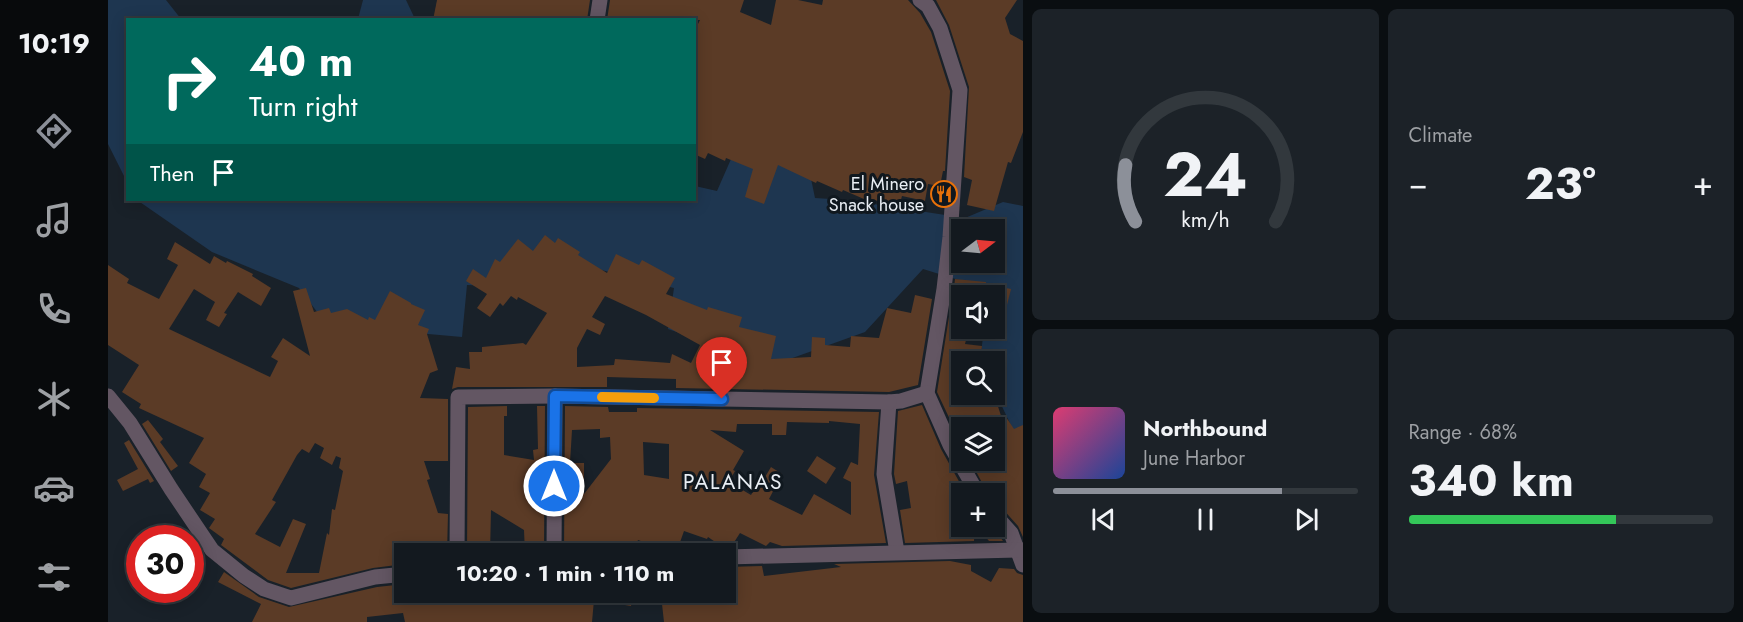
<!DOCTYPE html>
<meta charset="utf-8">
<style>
body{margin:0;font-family:Jost,sans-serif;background:#1c2228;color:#f1f3f6;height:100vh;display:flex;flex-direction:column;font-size:22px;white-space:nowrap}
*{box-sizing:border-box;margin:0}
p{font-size:20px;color:#9da0a4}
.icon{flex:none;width:33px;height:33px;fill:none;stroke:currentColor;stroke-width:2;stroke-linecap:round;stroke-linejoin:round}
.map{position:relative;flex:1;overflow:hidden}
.details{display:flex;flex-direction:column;gap:9px;padding:9px;background:#0a0e11;width:720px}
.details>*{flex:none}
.guide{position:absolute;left:18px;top:18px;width:570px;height:183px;border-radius:0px;box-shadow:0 3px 15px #0003,0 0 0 2px #32383d;background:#00695c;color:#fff;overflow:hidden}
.needle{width:39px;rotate:74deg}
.tools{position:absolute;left:843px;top:219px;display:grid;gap:12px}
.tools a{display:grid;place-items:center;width:54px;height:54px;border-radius:0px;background:#13191f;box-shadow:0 3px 15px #0003,0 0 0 2px #32383d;font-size:30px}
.speed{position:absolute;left:18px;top:525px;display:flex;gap:12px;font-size:30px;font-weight:700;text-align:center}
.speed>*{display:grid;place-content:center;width:78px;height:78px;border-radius:50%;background:#13191f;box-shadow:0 3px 15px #0003,0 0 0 2px #32383d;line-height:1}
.speed .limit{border:9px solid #d22;background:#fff;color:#111}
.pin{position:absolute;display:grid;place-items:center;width:51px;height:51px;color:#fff;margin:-62px -26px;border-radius:50% 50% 50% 0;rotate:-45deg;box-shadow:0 0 6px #0007}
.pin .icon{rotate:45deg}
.me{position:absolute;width:66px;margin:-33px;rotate:0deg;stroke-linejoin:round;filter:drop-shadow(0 0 4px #0008)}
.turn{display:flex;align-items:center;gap:21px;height:126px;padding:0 24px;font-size:27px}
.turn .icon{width:78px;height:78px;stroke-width:2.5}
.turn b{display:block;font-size:42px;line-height:51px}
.then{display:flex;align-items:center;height:57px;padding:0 24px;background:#0003;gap:12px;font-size:22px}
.big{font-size:45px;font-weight:700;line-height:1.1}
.details .card{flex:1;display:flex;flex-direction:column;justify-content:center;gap:9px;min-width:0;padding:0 21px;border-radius:9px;background:#1c2228}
.details .dial{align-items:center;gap:0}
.dial svg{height:156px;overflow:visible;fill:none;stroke:#32383d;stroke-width:7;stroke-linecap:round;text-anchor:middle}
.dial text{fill:#f1f3f6;stroke:none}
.song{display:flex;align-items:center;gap:18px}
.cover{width:72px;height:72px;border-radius:9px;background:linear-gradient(135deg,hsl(340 70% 55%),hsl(220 70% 35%))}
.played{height:6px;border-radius:3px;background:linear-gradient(90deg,#8c9099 75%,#32383d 75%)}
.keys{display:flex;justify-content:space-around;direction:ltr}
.heat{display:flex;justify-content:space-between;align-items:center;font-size:33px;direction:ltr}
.charge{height:9px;border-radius:4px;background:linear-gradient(90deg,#34c759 68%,#32383d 0)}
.details .tiles{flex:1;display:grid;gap:9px;grid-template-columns:repeat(2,1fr)}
.trip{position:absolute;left:286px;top:543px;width:342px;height:60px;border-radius:0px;background:#13191f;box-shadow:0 3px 15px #0003,0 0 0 2px #32383d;font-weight:700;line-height:60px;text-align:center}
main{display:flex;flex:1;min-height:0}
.dock{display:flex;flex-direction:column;width:108px;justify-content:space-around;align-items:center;background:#080a0c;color:#9da0a4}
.dock .icon{width:42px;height:42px}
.dock .selected{color:#8c9099}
.dock b{font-size:27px;color:#f1f3f6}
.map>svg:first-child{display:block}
.built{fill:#1f2d39}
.water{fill:#1e3650;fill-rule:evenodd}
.building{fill:#5b3b26;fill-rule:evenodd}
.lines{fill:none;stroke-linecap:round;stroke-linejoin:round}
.street{stroke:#635663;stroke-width:15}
.route-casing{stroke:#114b97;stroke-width:15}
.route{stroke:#1a73e8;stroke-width:10}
.slow{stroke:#f59e0b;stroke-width:10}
.labels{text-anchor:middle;stroke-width:6;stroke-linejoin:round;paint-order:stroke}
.poi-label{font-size:18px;fill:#e9eef4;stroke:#10181f;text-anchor:end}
.quarter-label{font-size:21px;letter-spacing:1.5px;fill:#e9eef4;stroke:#10181f}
</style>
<main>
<nav class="dock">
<b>10:19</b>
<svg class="icon selected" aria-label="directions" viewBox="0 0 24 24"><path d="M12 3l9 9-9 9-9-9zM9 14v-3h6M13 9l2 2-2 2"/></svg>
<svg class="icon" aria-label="music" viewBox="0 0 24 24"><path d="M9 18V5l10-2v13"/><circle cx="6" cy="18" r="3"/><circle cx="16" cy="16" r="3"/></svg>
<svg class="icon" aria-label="phone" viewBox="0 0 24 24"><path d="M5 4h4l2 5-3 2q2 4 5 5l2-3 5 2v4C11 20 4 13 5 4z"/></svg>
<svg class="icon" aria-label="climate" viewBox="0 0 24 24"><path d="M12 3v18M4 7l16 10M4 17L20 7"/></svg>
<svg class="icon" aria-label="car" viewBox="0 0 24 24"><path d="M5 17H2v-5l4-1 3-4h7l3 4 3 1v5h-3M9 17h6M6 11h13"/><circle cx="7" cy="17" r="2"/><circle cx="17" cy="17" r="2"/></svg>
<svg class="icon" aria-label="filters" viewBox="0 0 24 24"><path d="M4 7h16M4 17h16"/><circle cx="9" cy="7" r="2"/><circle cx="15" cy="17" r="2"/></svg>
</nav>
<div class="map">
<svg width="915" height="622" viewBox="0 0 915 622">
<rect width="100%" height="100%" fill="#192129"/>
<polygon class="built" points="529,593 567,593 568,598 530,601"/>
<g class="water">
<polygon points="0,0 58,0 73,19 20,20 19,182 0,144"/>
<polygon points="255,0 298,0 307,19 250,19"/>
<path d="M 627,150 L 701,169 L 707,198 L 739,200 L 857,218 L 895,202 L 915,206 L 915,451 L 891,400 L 869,398 L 869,395 L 886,394 L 886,362 L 872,361 L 876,329 L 886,328 L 886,296 L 880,289 L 815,269 L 757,332 L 665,365 L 560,329 L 566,288 L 469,264 L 386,286 L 359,285 L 354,337 L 219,325 L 191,288 L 104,252 L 29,200 L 586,200 L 587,186 L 609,191 ZM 854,230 L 886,230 L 886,262 L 854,262 Z"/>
</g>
<g class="building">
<polygon points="329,0 482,0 479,20 325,20"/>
<polygon points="502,0 636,0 632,12 663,25 668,0 690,0 714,5 715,0 800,0 812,13 823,32 842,91 837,171 835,171 832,186 820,184 817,201 794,196 791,207 756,197 756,199 735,190 734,192 709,181 708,183 670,165 656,204 637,197 645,169 618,158 617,161 600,153 597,159 586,154 586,32 592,20 499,20"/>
<polygon points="828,0 909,0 897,18 902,34 915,41 915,132 903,163 900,162 886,211 859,205 864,180 856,177 861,87 841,25"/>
<path d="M 437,235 L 447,243 L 450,238 L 472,252 L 470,255 L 499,273 L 508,254 L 531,265 L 534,260 L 567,278 L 558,294 L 599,310 L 600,307 L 634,317 L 631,327 L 668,336 L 663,359 L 703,357 L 704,337 L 717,338 L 717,345 L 742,347 L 743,336 L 771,338 L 779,308 L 803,313 L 807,295 L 824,299 L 810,385 L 781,392 L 568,388 L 568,379 L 499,377 L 499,387 L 350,387 L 344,389 L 348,367 L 362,369 L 361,352 L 374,352 L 374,347 L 415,343 L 418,345 L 439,313 L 410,297 L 409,300 L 403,296 L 395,306 L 392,303 L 382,317 L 369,308 L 379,294 L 358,281 L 365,269 L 378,278 L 387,259 L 392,262 L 410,239 L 425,251 ZM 497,296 L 538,315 L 592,345 L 583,363 L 564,354 L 562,363 L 507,359 L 506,365 L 469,367 L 469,348 L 479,329 L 492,335 L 497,324 L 484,317 Z"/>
<path d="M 67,242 L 102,264 L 106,256 L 118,263 L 119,261 L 145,274 L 144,276 L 163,288 L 153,306 L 130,292 L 116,313 L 119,314 L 111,327 L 98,320 L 107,302 L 86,289 L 61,329 L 162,377 L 170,361 L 163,357 L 175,338 L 202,356 L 185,291 L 198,288 L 206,312 L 221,308 L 223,313 L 239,309 L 260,320 L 261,317 L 267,320 L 282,291 L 303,303 L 303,304 L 317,310 L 310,325 L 321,329 L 319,334 L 330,370 L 322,373 L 312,398 L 340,399 L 340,461 L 316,461 L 322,479 L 319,480 L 330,513 L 340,514 L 339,554 L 297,554 L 297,564 L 265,568 L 183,588 L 160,580 L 113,545 L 116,539 L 101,528 L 107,519 L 92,510 L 102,493 L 91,487 L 98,474 L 81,463 L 96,438 L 31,408 L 33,404 L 14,392 L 31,365 L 0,345 L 0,265 L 21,279 L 19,283 L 51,299 L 70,265 L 59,259 ZM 207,443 L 216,448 L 212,458 L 224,465 L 228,456 L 233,458 L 231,468 L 235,471 L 227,510 L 224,509 L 221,535 L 219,533 L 211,573 L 178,573 L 198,524 L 185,519 L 172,547 L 147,534 L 168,502 L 164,500 L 189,455 L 194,449 L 201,453 Z"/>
<polygon points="847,279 878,282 878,284 903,289 899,305 886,303 886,296 845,296"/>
<polygon points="843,304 854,306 854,339 858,340 857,344 874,346 872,362 854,362 854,394 861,394 861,401 886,394 894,419 898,417 906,429 915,425 915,537 910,526 893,507 886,505 886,494 880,494 862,460 886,460 886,428 854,428 854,445 829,392"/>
<polygon points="814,405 833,449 858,494 854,494 854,526 867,526 866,541 797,543 792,510 803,508 799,481 788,484 786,474 790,411"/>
<polygon points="399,406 399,416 396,416 396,455 426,460 425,450 430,449 429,406 437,406 436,554 417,554 416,530 383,510 382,554 359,554 360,407"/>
<path d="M 457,406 L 500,407 L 501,412 L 529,412 L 529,408 L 771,412 L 766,475 L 778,543 L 674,546 L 662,542 L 658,546 L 632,533 L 623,547 L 616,548 L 600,537 L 599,539 L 576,531 L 570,548 L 551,542 L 550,547 L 530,540 L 527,548 L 511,541 L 511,554 L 456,554 ZM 721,421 L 752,424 L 750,465 L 743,462 L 735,478 L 743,482 L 743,515 L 706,494 L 694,515 L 661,499 L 674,474 L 663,467 L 653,484 L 650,483 L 643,495 L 621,482 L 627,471 L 625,470 L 636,451 L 602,430 L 628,432 L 629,424 L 664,424 L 664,435 L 678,435 L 679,422 L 721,423 ZM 492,429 L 492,438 L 502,437 L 503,459 L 476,494 L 476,463 L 462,463 L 464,430 ZM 535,442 L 561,444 L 561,479 L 536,475 Z"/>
<polygon points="40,420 55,439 52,442 70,466 63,471 34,424"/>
<polygon points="21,440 46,481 42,483 40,479 15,491 9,480 30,469 16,443"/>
<polygon points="709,456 728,468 718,484 699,471"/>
<polygon points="869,526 884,526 895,541 881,541"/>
<polygon points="842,561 863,565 863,571 883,582 891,568 906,569 909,573 915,575 915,622 556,622 554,604 574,600 573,592 618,592 618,567 654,566 656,576 733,567 726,564"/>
<polygon points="116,572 151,597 181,607 269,587 297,584 297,592 375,592 376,600 399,592 525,592 523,606 486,600 484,622 297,622 295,613 259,617 259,622 144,622 153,604 110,582"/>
</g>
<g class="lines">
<g class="street">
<polyline points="812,0 820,6 832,28 852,90 842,237 836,289 819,393 842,445 870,494"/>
<polyline points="489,20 492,0"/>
<polyline points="0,396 22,423 63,489 104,550 136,576 156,589 183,598 267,577 297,574"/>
<polyline points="886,514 903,533 915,565"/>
<polyline points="789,552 776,474 781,402 793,401 819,393"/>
<polyline points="349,554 350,397 447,396"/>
<polyline points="446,554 447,396 781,402"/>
<polyline points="618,557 915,550"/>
</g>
</g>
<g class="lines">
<defs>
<polyline id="route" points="446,486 447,396 614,399"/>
</defs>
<use href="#route" class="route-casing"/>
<use href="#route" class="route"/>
<polyline class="slow" points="494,397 546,398"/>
</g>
<defs>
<symbol id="restaurant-ring" viewBox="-11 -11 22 22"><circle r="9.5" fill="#10181f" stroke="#e8710a" stroke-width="1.5"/><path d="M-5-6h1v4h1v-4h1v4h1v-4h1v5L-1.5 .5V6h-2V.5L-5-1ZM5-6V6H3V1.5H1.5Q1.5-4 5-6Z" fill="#e8710a"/></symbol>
</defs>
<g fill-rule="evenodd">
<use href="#restaurant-ring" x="821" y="179" width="30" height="30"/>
</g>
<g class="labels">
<g class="poi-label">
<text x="816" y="190">El Minero<tspan x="816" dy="21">Snack house</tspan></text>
</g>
<g class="quarter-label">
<text x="625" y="489">PALANAS</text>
</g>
</g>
</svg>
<div class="tools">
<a><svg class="needle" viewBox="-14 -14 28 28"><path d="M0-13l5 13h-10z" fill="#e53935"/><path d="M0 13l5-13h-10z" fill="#9da0a4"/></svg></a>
<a><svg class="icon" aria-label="sound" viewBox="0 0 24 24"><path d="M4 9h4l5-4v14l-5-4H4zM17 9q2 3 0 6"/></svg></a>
<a><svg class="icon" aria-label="search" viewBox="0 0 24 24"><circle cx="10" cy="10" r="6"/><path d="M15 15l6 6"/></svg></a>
<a><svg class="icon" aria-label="layers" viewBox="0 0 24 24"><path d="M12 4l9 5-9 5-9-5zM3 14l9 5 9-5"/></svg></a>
<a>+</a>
</div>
<div class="speed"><div class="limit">30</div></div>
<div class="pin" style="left:614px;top:399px;background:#d93025"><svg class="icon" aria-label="arrive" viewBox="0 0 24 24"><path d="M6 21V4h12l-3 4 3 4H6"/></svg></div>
<svg class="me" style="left:446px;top:486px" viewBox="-20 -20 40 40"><circle r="17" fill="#1a73e8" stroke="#fff" stroke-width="3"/><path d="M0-11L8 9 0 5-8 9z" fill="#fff"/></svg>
<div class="trip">10:20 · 1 min · 110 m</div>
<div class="guide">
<div class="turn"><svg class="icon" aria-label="right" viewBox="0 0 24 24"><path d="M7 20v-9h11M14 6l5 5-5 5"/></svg><div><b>40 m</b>Turn right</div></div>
<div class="then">Then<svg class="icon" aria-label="arrive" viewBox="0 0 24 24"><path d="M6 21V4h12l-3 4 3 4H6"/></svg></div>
</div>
</div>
<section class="details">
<div class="tiles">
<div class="card dial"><svg viewBox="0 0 100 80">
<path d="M14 69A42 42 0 1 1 86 69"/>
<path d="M14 69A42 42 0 0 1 9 40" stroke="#8c9099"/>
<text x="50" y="56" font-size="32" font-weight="700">24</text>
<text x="50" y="72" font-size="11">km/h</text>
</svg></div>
<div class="card"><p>Climate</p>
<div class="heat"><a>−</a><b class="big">23°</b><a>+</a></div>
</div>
<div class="card">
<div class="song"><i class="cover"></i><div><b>Northbound</b><p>June Harbor</p></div></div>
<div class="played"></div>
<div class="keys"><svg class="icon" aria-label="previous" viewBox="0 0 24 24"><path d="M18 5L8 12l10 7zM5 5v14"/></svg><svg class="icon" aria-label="pause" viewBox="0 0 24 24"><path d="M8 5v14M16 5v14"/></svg><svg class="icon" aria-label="next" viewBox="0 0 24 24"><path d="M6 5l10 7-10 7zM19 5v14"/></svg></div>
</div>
<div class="card"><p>Range · 68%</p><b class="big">340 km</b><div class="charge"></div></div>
</div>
</section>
</main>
